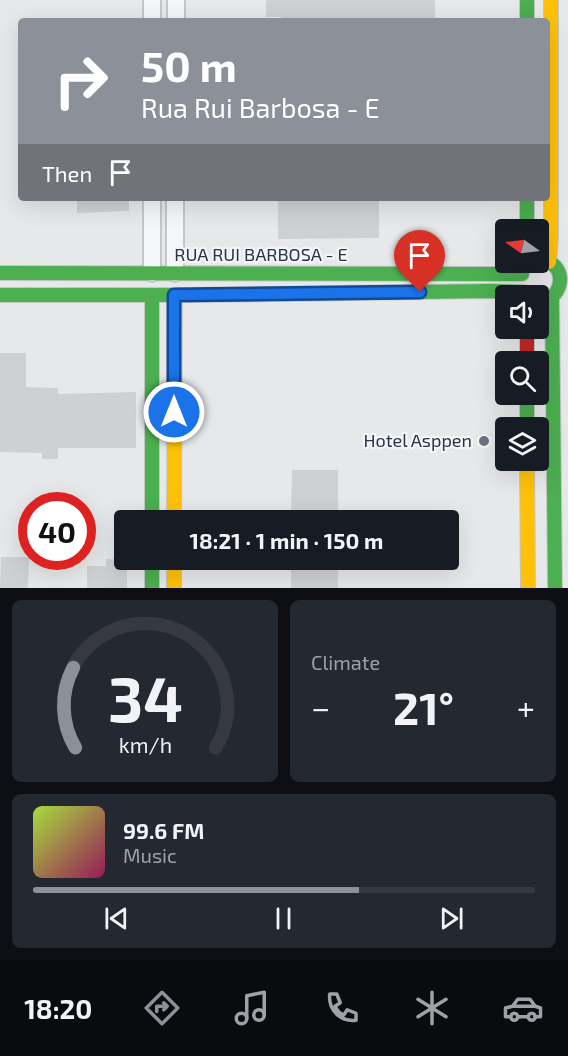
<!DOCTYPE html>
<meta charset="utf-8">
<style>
body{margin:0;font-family:"Exo 2",sans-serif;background:#242831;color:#f1f3f6;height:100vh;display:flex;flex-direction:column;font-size:22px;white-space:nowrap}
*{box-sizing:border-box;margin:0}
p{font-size:20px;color:#9ea1a6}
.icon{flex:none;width:33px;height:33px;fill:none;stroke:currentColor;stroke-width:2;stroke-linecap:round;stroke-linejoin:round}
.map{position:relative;height:588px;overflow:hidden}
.details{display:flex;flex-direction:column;gap:12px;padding:12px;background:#0d0f14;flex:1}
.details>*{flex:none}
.banner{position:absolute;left:18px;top:18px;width:532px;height:183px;border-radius:6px;box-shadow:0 6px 24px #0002;background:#8c9099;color:#fff;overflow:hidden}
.needle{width:39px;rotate:284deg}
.tools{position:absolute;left:495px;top:219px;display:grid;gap:12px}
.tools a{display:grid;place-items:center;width:54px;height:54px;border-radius:6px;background:#171b24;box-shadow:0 6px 24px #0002;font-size:30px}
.speed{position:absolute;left:18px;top:492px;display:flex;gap:12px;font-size:30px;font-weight:700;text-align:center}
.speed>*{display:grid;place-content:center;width:78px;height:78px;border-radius:50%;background:#171b24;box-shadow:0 6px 24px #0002;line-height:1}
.speed .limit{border:9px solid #d22;background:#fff;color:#111}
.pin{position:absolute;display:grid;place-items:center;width:51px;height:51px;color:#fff;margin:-62px -26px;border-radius:50% 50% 50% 0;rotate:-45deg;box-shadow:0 0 6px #0007}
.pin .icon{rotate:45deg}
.me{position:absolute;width:66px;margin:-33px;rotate:0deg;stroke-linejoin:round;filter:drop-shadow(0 0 4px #0008)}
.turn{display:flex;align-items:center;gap:21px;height:126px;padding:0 24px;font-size:27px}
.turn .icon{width:78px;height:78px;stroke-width:2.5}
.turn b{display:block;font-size:42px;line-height:51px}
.then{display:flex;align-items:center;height:57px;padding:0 24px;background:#0003;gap:12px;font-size:22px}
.big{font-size:45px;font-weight:700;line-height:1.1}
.details .widget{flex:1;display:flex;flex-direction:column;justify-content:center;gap:9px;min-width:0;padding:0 21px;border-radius:9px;background:#242831}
.details .dial{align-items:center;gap:0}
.dial svg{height:156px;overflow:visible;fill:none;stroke:#363941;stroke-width:7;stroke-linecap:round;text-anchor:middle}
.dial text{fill:#f1f3f6;stroke:none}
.song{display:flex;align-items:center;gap:18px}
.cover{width:72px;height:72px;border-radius:9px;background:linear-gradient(135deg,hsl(80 70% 55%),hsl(330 70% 35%))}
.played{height:6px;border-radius:3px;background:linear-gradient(90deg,#8c9099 65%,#363941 65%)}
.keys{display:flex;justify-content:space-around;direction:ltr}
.heat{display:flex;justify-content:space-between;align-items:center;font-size:33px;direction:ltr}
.details .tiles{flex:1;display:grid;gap:12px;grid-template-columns:1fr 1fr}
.widget:last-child{grid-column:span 2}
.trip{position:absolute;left:114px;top:510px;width:345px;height:60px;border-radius:6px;background:#171b24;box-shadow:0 6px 24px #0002;font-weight:700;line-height:60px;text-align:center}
.menu{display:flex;height:96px;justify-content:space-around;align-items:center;background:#090b0e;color:#9ea1a6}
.menu .icon{width:42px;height:42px}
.menu .current{color:#8c9099}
.menu b{font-size:27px;color:#f1f3f6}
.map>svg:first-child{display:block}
.building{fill:#ced0d3}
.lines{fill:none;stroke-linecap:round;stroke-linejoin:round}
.street-casing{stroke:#c4c6c8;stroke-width:20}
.fast-casing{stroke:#c4c6c8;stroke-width:16}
.slow-casing{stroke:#c4c6c8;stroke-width:16}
.jam-casing{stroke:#c4c6c8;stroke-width:16}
.street{stroke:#f5f6f7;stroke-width:16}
.fast{stroke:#4caf50;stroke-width:14}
.slow{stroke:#ffc107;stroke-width:14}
.jam{stroke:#c62828;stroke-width:14}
.route-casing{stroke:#114b97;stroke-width:15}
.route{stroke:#1a73e8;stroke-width:10}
.poi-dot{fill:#6c737f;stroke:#f4f6f9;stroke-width:2}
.labels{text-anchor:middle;stroke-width:4.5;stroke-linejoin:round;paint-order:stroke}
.street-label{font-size:18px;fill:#2b3445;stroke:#f4f6f9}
.poi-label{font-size:18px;fill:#2b3445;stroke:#f4f6f9;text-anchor:end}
</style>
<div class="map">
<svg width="568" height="588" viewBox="0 0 568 588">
<rect width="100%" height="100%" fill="#e6e8ea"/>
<g class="building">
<polygon points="266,0 435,0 435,21 281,21 281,17 266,17"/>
<polygon points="77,198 129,198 129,211 77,213"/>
<polygon points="278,198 379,198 379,238 278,239"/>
<polygon points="0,353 26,353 26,387 58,388 58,394 136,392 136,448 58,448 58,459 42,459 42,453 0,452"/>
<polygon points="292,470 338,470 338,520 291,520"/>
<polygon points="1,557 29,557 28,588 0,588"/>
<polygon points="106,559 127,560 127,588 87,588 87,566 106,566"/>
<rect x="291" y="560" width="47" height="28"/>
</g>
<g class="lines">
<defs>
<g id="street">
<polyline points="152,21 152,0"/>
<polyline points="176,21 176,0"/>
<polyline points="152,198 152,273"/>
<polyline points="175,273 175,198"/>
</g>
<g id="fast">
<polyline points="527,0 527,21"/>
<polyline points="527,198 527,230"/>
<path d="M 538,261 C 539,261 547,262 548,262 C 565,268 563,292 548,299 C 547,299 539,301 538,301"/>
<polyline points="0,273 522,274"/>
<polyline points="0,295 191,295 489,291 524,292"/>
<polyline points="152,295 152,520"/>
<polyline points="552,299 555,588"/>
<polyline points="527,394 527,428"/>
<polyline points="152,560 152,588"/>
</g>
<g id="slow">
<polyline points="549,262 551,236 551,0"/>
<polyline points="527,460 528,588"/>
<polyline points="174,520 175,295"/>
<polyline points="174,560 174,588"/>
</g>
<polyline id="jam" points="527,328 527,362"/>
</defs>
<use href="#street" class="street-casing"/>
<use href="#fast" class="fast-casing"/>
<use href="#slow" class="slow-casing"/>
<use href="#jam" class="jam-casing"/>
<use href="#street" class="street"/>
<use href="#fast" class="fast"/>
<use href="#slow" class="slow"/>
<use href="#jam" class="jam"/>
</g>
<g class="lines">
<defs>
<polyline id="route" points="174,412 174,295 420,292"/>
</defs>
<use href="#route" class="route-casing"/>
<use href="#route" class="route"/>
</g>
<circle class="poi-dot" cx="484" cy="441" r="6"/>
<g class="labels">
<g class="street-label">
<text x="261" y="261">RUA RUI BARBOSA - E</text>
</g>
<g class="poi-label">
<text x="472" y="447">Hotel Asppen</text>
</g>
</g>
</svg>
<div class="tools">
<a><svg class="needle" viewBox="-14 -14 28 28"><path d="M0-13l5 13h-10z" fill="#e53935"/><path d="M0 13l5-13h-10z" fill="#9ea1a6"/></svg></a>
<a><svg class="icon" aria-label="sound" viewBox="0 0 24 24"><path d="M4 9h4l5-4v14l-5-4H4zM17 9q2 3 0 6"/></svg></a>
<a><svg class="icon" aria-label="search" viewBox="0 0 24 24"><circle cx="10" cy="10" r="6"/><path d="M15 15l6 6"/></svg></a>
<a><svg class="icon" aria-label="layers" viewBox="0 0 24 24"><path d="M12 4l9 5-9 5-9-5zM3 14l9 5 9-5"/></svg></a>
</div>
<div class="speed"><div class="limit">40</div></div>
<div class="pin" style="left:420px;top:292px;background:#d93025"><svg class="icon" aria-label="arrive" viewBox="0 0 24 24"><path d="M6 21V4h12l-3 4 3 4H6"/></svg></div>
<svg class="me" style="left:174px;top:412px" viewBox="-20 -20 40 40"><circle r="17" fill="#1a73e8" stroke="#fff" stroke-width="3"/><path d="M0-11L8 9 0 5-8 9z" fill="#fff"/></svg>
<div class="trip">18:21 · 1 min · 150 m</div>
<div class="banner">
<div class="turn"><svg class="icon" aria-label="right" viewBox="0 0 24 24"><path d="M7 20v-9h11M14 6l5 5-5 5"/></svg><div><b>50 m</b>Rua Rui Barbosa - E</div></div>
<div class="then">Then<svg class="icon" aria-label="arrive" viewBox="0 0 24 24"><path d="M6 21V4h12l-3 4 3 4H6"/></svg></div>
</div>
</div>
<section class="details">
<div class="tiles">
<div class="widget dial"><svg viewBox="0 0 100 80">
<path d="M14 69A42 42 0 1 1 86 69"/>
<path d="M14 69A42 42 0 0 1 13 28" stroke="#8c9099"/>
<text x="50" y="56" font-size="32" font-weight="700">34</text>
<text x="50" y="72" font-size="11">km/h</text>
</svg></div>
<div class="widget"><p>Climate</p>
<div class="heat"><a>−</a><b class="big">21°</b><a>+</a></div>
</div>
<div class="widget">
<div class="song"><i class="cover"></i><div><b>99.6 FM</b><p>Music</p></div></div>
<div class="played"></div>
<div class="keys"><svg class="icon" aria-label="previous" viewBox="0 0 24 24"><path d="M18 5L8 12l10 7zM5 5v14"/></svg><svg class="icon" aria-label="pause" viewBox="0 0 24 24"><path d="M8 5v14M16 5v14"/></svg><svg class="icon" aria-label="next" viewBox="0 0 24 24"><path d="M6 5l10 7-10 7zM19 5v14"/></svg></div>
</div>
</div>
</section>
<nav class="menu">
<b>18:20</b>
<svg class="icon current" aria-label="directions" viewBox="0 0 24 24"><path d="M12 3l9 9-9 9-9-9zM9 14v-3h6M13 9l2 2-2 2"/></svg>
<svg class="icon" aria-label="music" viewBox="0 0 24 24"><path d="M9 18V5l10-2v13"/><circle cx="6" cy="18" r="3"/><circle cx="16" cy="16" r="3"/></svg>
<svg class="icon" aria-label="phone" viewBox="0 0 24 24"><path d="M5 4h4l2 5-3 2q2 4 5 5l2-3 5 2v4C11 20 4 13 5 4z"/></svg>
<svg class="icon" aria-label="climate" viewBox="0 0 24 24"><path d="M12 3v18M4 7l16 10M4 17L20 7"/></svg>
<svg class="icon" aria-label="car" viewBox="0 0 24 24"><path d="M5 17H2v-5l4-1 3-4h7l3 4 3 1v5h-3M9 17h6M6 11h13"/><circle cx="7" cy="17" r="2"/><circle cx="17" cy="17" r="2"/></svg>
</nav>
